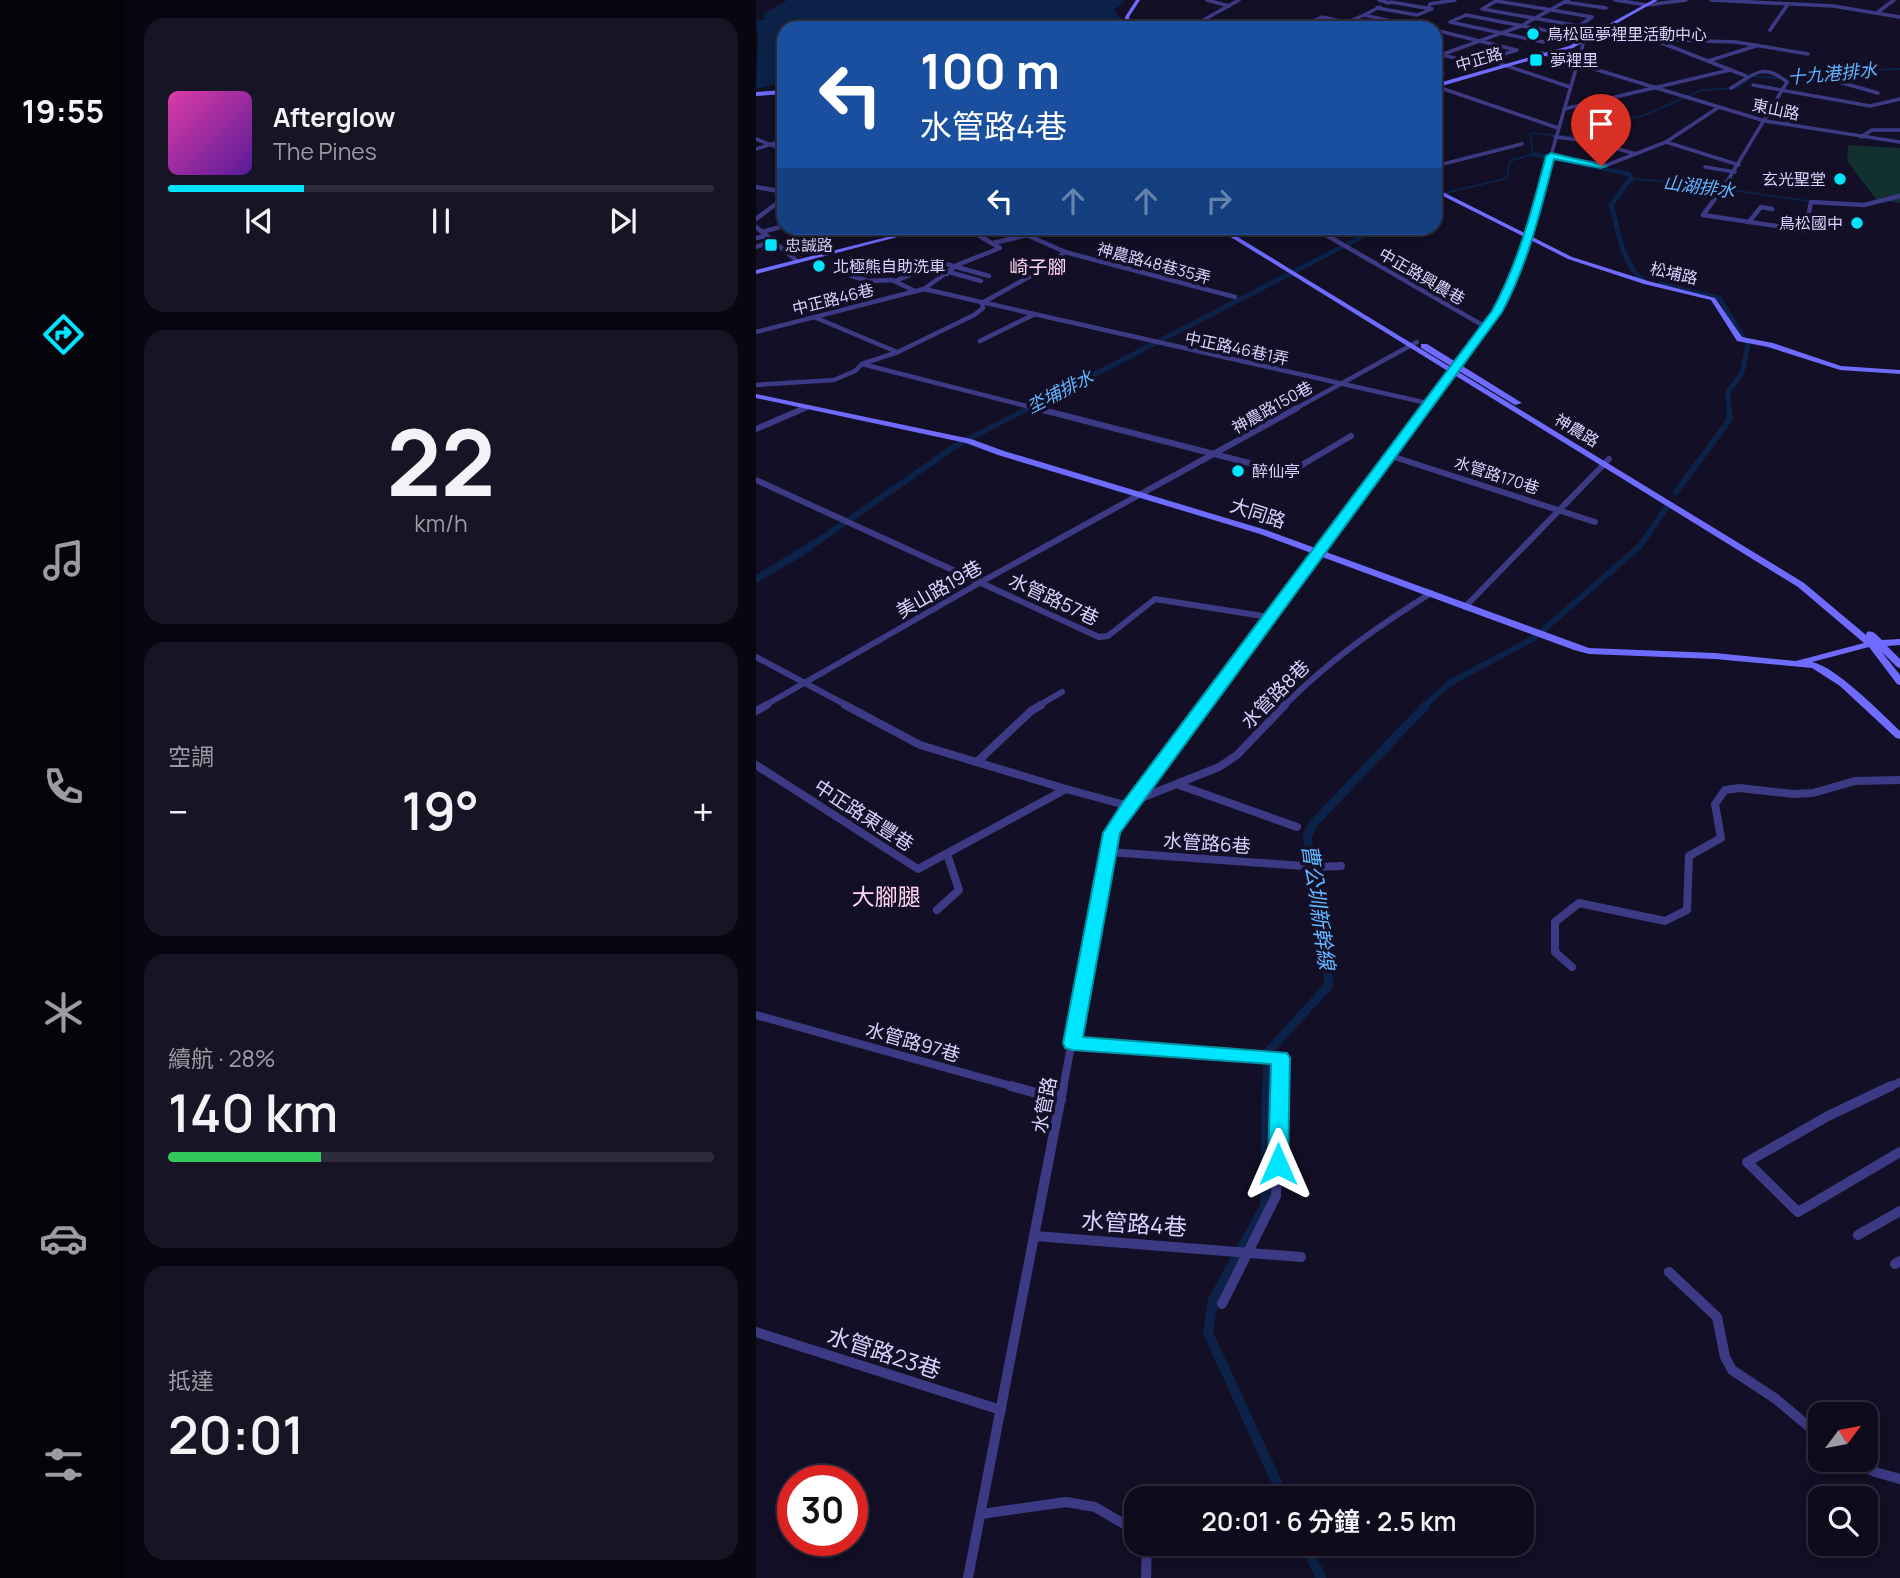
<!DOCTYPE html>
<html lang="zh-TW">
<meta charset="utf-8">
<style>
body{margin:0;font-family:Manrope,"Noto Sans TC",sans-serif;background:#171425;color:#f1f3f6;height:100vh;display:flex;flex-direction:column;font-size:26px;white-space:nowrap}
*{box-sizing:border-box;margin:0}
p{font-size:23px;color:#9b9ba3}
.icon{flex:none;width:38px;height:38px;fill:none;stroke:currentColor;stroke-width:2;stroke-linecap:round;stroke-linejoin:round}
.map{position:relative;flex:1;overflow:hidden}
.details{display:flex;flex-direction:column;gap:18px;padding:18px;background:#08060f;width:630px}
.details>*{flex:none}
.guide{position:absolute;left:21px;top:21px;width:665px;height:214px;border-radius:21px;box-shadow:0 4px 18px #0003,0 0 0 2px #2e2b3b;background:#1a4fa0;color:#fff;overflow:hidden}
.needle{width:46px;rotate:58deg}
.controls{position:absolute;left:1052px;top:1402px;display:grid;gap:14px}
.controls a{display:grid;place-items:center;width:70px;height:70px;border-radius:14px;background:#0e0b1c;box-shadow:0 4px 18px #0003,0 0 0 2px #2e2b3b;font-size:35px}
.speed{position:absolute;left:21px;top:1465px;display:flex;gap:14px;font-size:35px;font-weight:700;text-align:center}
.speed>*{display:grid;place-content:center;width:91px;height:91px;border-radius:50%;background:#0e0b1c;box-shadow:0 4px 18px #0003,0 0 0 2px #2e2b3b;line-height:1}
.speed .limit{border:10px solid #d22;background:#fff;color:#111}
.pin{position:absolute;display:grid;place-items:center;width:60px;height:60px;color:#fff;margin:-72px -30px;border-radius:50% 50% 50% 0;rotate:-45deg;box-shadow:0 0 7px #0007}
.pin .icon{rotate:45deg}
.me{position:absolute;width:77px;margin:-38px;rotate:0deg;stroke-linejoin:round;filter:drop-shadow(0 0 5px #0008)}
.turn{display:flex;align-items:center;gap:24px;height:147px;padding:0 28px;font-size:32px}
.turn .icon{width:91px;height:91px;stroke-width:2.5}
.turn b{display:block;font-size:49px;line-height:60px}
.lanes{display:flex;align-items:center;height:66px;padding:0 28px;background:#0003;justify-content:center;gap:35px;direction:ltr}
.lanes .off{opacity:.35}
.big{font-size:52px;font-weight:600;line-height:1.1}
.details .card{flex:1;display:flex;flex-direction:column;justify-content:center;gap:10px;min-width:0;padding:0 24px;border-radius:21px;background:#171425}
.details .dial{align-items:center;gap:0}
.dial b{font-size:91px;line-height:1}
.song{display:flex;align-items:center;gap:21px}
.cover{width:84px;height:84px;border-radius:10px;background:linear-gradient(135deg,hsl(320 70% 55%),hsl(270 70% 35%))}
.played{height:7px;border-radius:4px;background:linear-gradient(90deg,#00e5ff 25%,#2e2b3b 25%)}
.keys{display:flex;justify-content:space-around;direction:ltr}
.heat{display:flex;justify-content:space-between;align-items:center;font-size:38px;direction:ltr}
.charge{height:10px;border-radius:5px;background:linear-gradient(90deg,#34c759 28%,#2e2b3b 0)}
.trip{position:absolute;left:368px;top:1486px;width:410px;height:70px;border-radius:21px;background:#0e0b1c;box-shadow:0 4px 18px #0003,0 0 0 2px #2e2b3b;font-weight:600;line-height:70px;text-align:center}
main{display:flex;flex:1;min-height:0}
.tab-bar{display:flex;flex-direction:column;width:126px;justify-content:space-around;align-items:center;background:#06040b;color:#9b9ba3}
.tab-bar .icon{width:49px;height:49px}
.tab-bar .on{color:#00e5ff}
.tab-bar b{font-size:32px;color:#f1f3f6}
.map>svg:first-child{display:block}
.green{fill:#12302f}
.water{fill:#0c2248}
.lines{fill:none;stroke-linecap:round;stroke-linejoin:round}
.stream{stroke:#0c2248;stroke-width:2}
.canal-far4{stroke:#0c2248;stroke-width:4.5}
.canal-far3{stroke:#0c2248;stroke-width:5}
.canal-far2{stroke:#0c2248;stroke-width:6}
.canal-far1{stroke:#0c2248;stroke-width:9}
.canal{stroke:#0c2248;stroke-width:10}
.street-far4{stroke:#3d3a85;stroke-width:3.5}
.street-far3{stroke:#3d3a85;stroke-width:4.5}
.street-far2{stroke:#3d3a85;stroke-width:6}
.street-far1{stroke:#3d3a85;stroke-width:8}
.street{stroke:#3d3a85;stroke-width:10}
.secondary{fill:#6f6bff;fill-rule:evenodd}
.route{fill:#00e5ff;stroke:#0095a6;stroke-width:2}
.poi-dot{fill:#00e5ff;stroke:#130f26;stroke-width:2.5}
.labels{text-anchor:middle;stroke-width:7;stroke-linejoin:round;paint-order:stroke}
.far-poi-label{font-size:16px;fill:#d9d4ff;stroke:#130f26;text-anchor:start}
.far-street-label{font-size:16px;fill:#d9d4ff;stroke:#130f26}
.far-water-label{font-size:18px;font-style:italic;fill:#62b6ff;stroke:#130f26}
.far-quarter-label{font-size:19px;fill:#ffd6f0;stroke:#130f26}
.street-label{font-size:19px;fill:#d9d4ff;stroke:#130f26}
.water-label{font-size:21px;font-style:italic;fill:#62b6ff;stroke:#130f26}
.quarter-label{font-size:23px;fill:#ffd6f0;stroke:#130f26}
.near-street-label{font-size:23px;fill:#d9d4ff;stroke:#130f26}
</style>
<main>
<nav class="tab-bar">
<b>19:55</b>
<svg class="icon on" aria-label="directions" viewBox="0 0 24 24"><path d="M12 3l9 9-9 9-9-9zM9 14v-3h6M13 9l2 2-2 2"/></svg>
<svg class="icon" aria-label="music" viewBox="0 0 24 24"><path d="M9 18V5l10-2v13"/><circle cx="6" cy="18" r="3"/><circle cx="16" cy="16" r="3"/></svg>
<svg class="icon" aria-label="phone" viewBox="0 0 24 24"><path d="M5 4h4l2 5-3 2q2 4 5 5l2-3 5 2v4C11 20 4 13 5 4z"/></svg>
<svg class="icon" aria-label="climate" viewBox="0 0 24 24"><path d="M12 3v18M4 7l16 10M4 17L20 7"/></svg>
<svg class="icon" aria-label="car" viewBox="0 0 24 24"><path d="M5 17H2v-5l4-1 3-4h7l3 4 3 1v5h-3M9 17h6M6 11h13"/><circle cx="7" cy="17" r="2"/><circle cx="17" cy="17" r="2"/></svg>
<svg class="icon" aria-label="filters" viewBox="0 0 24 24"><path d="M4 7h16M4 17h16"/><circle cx="9" cy="7" r="2"/><circle cx="15" cy="17" r="2"/></svg>
</nav>
<section class="details">
<div class="card">
<div class="song"><i class="cover"></i><div><b>Afterglow</b><p>The Pines</p></div></div>
<div class="played"></div>
<div class="keys"><svg class="icon" aria-label="previous" viewBox="0 0 24 24"><path d="M18 5L8 12l10 7zM5 5v14"/></svg><svg class="icon" aria-label="pause" viewBox="0 0 24 24"><path d="M8 5v14M16 5v14"/></svg><svg class="icon" aria-label="next" viewBox="0 0 24 24"><path d="M6 5l10 7-10 7zM19 5v14"/></svg></div>
</div>
<div class="card dial"><b>22</b><p>km/h</p></div>
<div class="card"><p>空調</p>
<div class="heat"><a>−</a><b class="big">19°</b><a>+</a></div>
</div>
<div class="card"><p>續航 · 28%</p><b class="big">140 km</b><div class="charge"></div></div>
<div class="card"><p>抵達</p><b class="big">20:01</b></div>
</section>
<div class="map">
<svg width="1144" height="1578" viewBox="0 0 1144 1578">
<rect width="100%" height="100%" fill="#130f26"/>
<polygon class="green" points="1092,145 1144,148 1144,203 1120,199 1091,161"/>
<g class="water">
<polygon points="31,0 368,0 369,1 358,10 367,21 367,28 28,28 28,82 0,89 2,38 0,21 9,19 8,14"/>
<polygon points="618,228 628,228 205,446 42,559 0,583 0,575 70,532 197,444"/>
</g>
<g class="lines">
<g class="stream">
<polyline points="777,133 835,139 848,134 850,121 887,116 946,90 982,88 996,76 1035,79 1071,71 1144,69"/>
<polyline points="876,179 927,183 1052,201"/>
<polyline points="690,193 751,178 754,161 777,154 774,134 778,133"/>
</g>
<polyline class="canal-far4" points="777,154 873,174 875,180"/>
<g class="canal-far3">
<path d="M 875,178 L 855,205 C 863,230 865,264 888,281"/>
<polyline points="904,284 963,298 992,345 986,373 972,392 973,410"/>
</g>
<g class="canal-far2">
<polyline points="920,492 974,419 973,408"/>
<polyline points="668,706 694,683 778,638 884,546 910,508"/>
</g>
<polyline class="canal-far1" points="511,1088 512,1052 573,985 551,836 558,823 670,705"/>
<g class="canal">
<polyline points="511,1086 509,1206 457,1300 452,1333 528,1498"/>
<polyline points="549,1544 565,1578"/>
</g>
<g class="street-far4">
<polyline points="451,0 473,6"/>
<polyline points="623,0 633,3"/>
<polyline points="859,0 891,5 930,0"/>
<polyline points="955,0 1077,6 1144,17"/>
<polyline points="809,2 850,8"/>
<polyline points="624,7 608,15 667,28"/>
<polyline points="673,7 674,4 699,0"/>
<polyline points="621,8 661,15 676,9 635,2"/>
<polyline points="796,10 740,1 726,9 823,26 836,17"/>
<polyline points="796,10 836,17"/>
<polyline points="1122,12 1138,0"/>
<polygon points="710,15 808,34 787,42 694,22"/>
<polyline points="433,28 483,0"/>
<polyline points="542,28 566,17 616,28"/>
<polyline points="579,28 608,15"/>
<polyline points="679,30 760,50"/>
<polyline points="1014,30 1032,4"/>
<polyline points="837,31 889,39 980,42 1052,54"/>
<polyline points="901,41 990,76"/>
<polyline points="786,53 1009,121 1144,142"/>
<polyline points="687,55 718,63 761,50"/>
<polyline points="679,57 765,26 812,0"/>
<polyline points="952,61 1000,46"/>
<polyline points="745,64 814,87"/>
<polyline points="679,71 687,73"/>
<polyline points="1076,80 1122,93"/>
<polyline points="997,85 1114,106 1144,99"/>
<polyline points="679,86 802,128"/>
<polyline points="808,109 974,70"/>
<polyline points="1031,124 1039,109"/>
<polyline points="799,137 834,141 880,154"/>
<polyline points="1105,137 1116,130 1144,130"/>
<polyline points="0,139 28,150"/>
<polyline points="910,142 983,165"/>
<polyline points="0,149 28,140"/>
<polyline points="795,156 851,165 910,142 963,107"/>
<polyline points="679,166 766,144"/>
<polyline points="949,167 979,172"/>
<polyline points="788,180 828,41"/>
<path d="M 972,180 L 1031,82 C 1006,61 996,76 975,88"/>
</g>
<g class="street-far3">
<polyline points="0,187 28,192"/>
<polyline points="947,215 1054,231 1051,222 1055,202 1108,205 1144,196"/>
<polyline points="947,215 974,178"/>
<polyline points="0,219 28,198"/>
<polyline points="993,222 1005,207 1016,209"/>
<polyline points="0,227 41,261"/>
<polyline points="558,228 728,326"/>
<polyline points="6,232 24,227"/>
<polyline points="271,235 309,252 479,297"/>
<polyline points="0,238 11,236"/>
<polyline points="237,243 303,228"/>
<polyline points="0,247 17,241"/>
<polyline points="183,262 233,276"/>
<polyline points="167,266 191,274"/>
<polyline points="193,272 225,281"/>
<polyline points="96,276 112,281 136,280 159,291"/>
<polyline points="139,281 154,275"/>
<polyline points="168,289 671,403"/>
<polyline points="58,317 141,352"/>
<polyline points="0,332 168,289 201,265 244,248 210,228"/>
<polyline points="224,341 277,315"/>
<polyline points="106,364 286,410"/>
<polyline points="0,385 78,380 99,371 106,364 142,352 218,315 227,308 226,303 289,268 309,252"/>
<polyline points="45,410 52,407"/>
<polyline points="537,410 661,342"/>
<polyline points="668,410 742,310 769,246 788,178"/>
</g>
<g class="street-far2">
<polyline points="279,408 528,472 539,469 595,436"/>
<polyline points="0,429 49,408"/>
<polyline points="635,456 839,522"/>
<polyline points="0,480 343,637 352,636 399,599 513,617"/>
<polyline points="709,607 853,459"/>
<polyline points="0,657 92,706"/>
<polyline points="8,706 225,582 541,408"/>
<polyline points="282,706 306,692"/>
<polyline points="447,706 669,408"/>
<path d="M 528,706 C 572,661 621,627 675,593"/>
</g>
<g class="street-far1">
<polyline points="89,705 164,745 310,789"/>
<polyline points="0,711 11,705"/>
<polyline points="221,762 275,711 285,705"/>
<polyline points="0,765 162,869 310,789 373,806"/>
<polyline points="423,785 541,827"/>
<polyline points="378,801 463,767 481,755 529,705"/>
<polyline points="353,852 562,867 585,866"/>
<polyline points="181,910 203,890 191,854"/>
<polyline points="816,967 799,952 799,922 823,903 909,921 931,910 933,856 965,838 959,804 969,790 983,788 1037,794 1057,793 1099,781 1144,780"/>
<polyline points="0,1015 262,1088"/>
<polyline points="316,1043 524,1058 523,1088"/>
<polyline points="307,1088 356,833 448,705"/>
<polyline points="1131,1088 1144,1082"/>
</g>
<g class="street">
<polyline points="255,1086 305,1100"/>
<polyline points="1135,1086 1072,1116 991,1162 1042,1212 1144,1152"/>
<polyline points="1102,1235 1144,1211"/>
<polyline points="279,1236 545,1257"/>
<polyline points="1139,1264 1144,1261"/>
<polyline points="913,1272 961,1317 969,1357 976,1370 1020,1399 1064,1436"/>
<polyline points="466,1304 520,1196 523,1086"/>
<polyline points="0,1332 245,1410"/>
<polyline points="1096,1460 1119,1472 1144,1479"/>
<polyline points="225,1514 310,1502 339,1507 380,1531"/>
<polyline points="212,1578 307,1086"/>
<polyline points="390,1578 391,1544"/>
</g>
<g class="secondary">
<polygon points="380,0 384,0 373,17 374,28 370,28 369,17"/>
<polygon points="897,0 902,0 817,48 679,88 679,84 813,46"/>
<polygon points="28,90 28,94 0,96 0,92"/>
<polygon points="679,188 816,257 892,281 959,298 986,337 1017,343 1085,366 1144,370 1144,374 1084,370 1012,347 981,341 955,300 888,284 812,259 679,192"/>
<polygon points="167,228 176,228 0,274 0,270"/>
<path d="M 460,228 L 467,228 L 1048,583 L 1110,635 L 1111,632 C 1118,630 1121,636 1126,640 L 1144,639 L 1144,645 L 1131,646 L 1144,659 L 1144,668 L 1141,667 L 1125,651 L 1144,675 L 1144,685 L 1141,684 L 1113,647 L 1056,662 C 1079,666 1125,713 1144,731 L 1144,739 L 1140,738 L 1084,686 L 1056,668 L 959,659 L 833,654 L 818,650 L 504,534 L 242,455 L 210,443 L 0,398 L 0,394 L 215,439 L 248,451 L 510,530 L 833,648 L 959,653 L 1040,661 L 1108,643 L 1042,587 Z"/>
<polygon points="665,344 671,344 766,403 759,405 665,348"/>
</g>
</g>
<path class="route" d="M 795,153 L 850,166 L 845,168 L 798,159 C 784,212 772,264 746,312 L 364,833 L 327,1037 L 531,1053 L 534,1058 L 532,1164 L 529,1170 L 522,1172 L 515,1170 L 512,1164 L 515,1064 L 316,1050 L 309,1048 L 307,1043 L 347,833 L 367,802 L 736,311 C 763,262 776,209 790,156 Z"/>
<g class="poi-dot">
<circle cx="777" cy="34" r="7"/>
<rect x="773" y="53" width="14" height="14" rx="3.5"/>
<circle cx="1084" cy="179" r="7"/>
<circle cx="1101" cy="223" r="7"/>
<rect x="8" y="238" width="14" height="14" rx="3.5"/>
<circle cx="63" cy="266" r="7"/>
<circle cx="482" cy="471" r="7"/>
</g>
<g class="labels">
<g class="far-poi-label">
<text x="791" y="40">鳥松區夢裡里活動中心</text>
<text x="794" y="66">夢裡里</text>
<text x="1070" y="185" text-anchor="end">玄光聖堂</text>
<text x="1087" y="229" text-anchor="end">鳥松國中</text>
<text x="29" y="251">忠誠路</text>
<text x="77" y="272">北極熊自助洗車</text>
<text x="496" y="477">醉仙亭</text>
</g>
<g class="far-street-label">
<text transform="translate(723 59) rotate(-16)" y="6">中正路</text>
<text transform="translate(1020 109) rotate(12)" y="6">東山路</text>
<text transform="translate(398 263) rotate(15)" y="6">神農路48巷35弄</text>
<text transform="translate(918 273) rotate(13)" y="6">松埔路</text>
<text transform="translate(666 276) rotate(30)" y="6">中正路興農巷</text>
<text transform="translate(77 299) rotate(-14)" y="6">中正路46巷</text>
<text transform="translate(481 348) rotate(12)" y="6">中正路46巷1弄</text>
<text transform="translate(516 407) rotate(-29)" y="6">神農路150巷</text>
<text transform="translate(821 430) rotate(31)" y="6">神農路</text>
<text transform="translate(741 475) rotate(18)" y="6">水管路170巷</text>
</g>
<g class="far-water-label">
<text transform="translate(1076 74) rotate(-5)" y="6">十九港排水</text>
<text transform="translate(943 187) rotate(7)" y="6">山湖排水</text>
<text transform="translate(304 392) rotate(-27)" y="6">坔埔排水</text>
</g>
<g class="far-quarter-label">
<text x="282" y="274">崎子腳</text>
</g>
<g class="street-label">
<text transform="translate(502 513) rotate(18)" y="7">大同路</text>
<text transform="translate(183 589) rotate(-30)" y="7">美山路19巷</text>
<text transform="translate(298 599) rotate(25)" y="7">水管路57巷</text>
<text transform="translate(519 694) rotate(-45)" y="7">水管路8巷</text>
<text transform="translate(108 815) rotate(33)" y="7">中正路東豐巷</text>
<text transform="translate(451 843) rotate(4)" y="7">水管路6巷</text>
<text transform="translate(157 1042) rotate(16)" y="7">水管路97巷</text>
<text transform="translate(288 1105) rotate(-79)" y="7">水管路</text>
</g>
<g class="water-label">
<text transform="translate(562 907) rotate(82)" y="7">曹公圳新幹線</text>
</g>
<g class="quarter-label">
<text x="130" y="905">大腳腿</text>
</g>
<g class="near-street-label">
<text transform="translate(378 1224) rotate(4)" y="8">水管路4巷</text>
<text transform="translate(128 1353) rotate(18)" y="8">水管路23巷</text>
</g>
</g>
</svg>
<div class="controls">
<a><svg class="needle" viewBox="-14 -14 28 28"><path d="M0-13l5 13h-10z" fill="#e53935"/><path d="M0 13l5-13h-10z" fill="#9b9ba3"/></svg></a>
<a><svg class="icon" aria-label="search" viewBox="0 0 24 24"><circle cx="10" cy="10" r="6"/><path d="M15 15l6 6"/></svg></a>
</div>
<div class="speed"><div class="limit">30</div></div>
<div class="pin" style="left:845px;top:166px;background:#d93025"><svg class="icon" aria-label="arrive" viewBox="0 0 24 24"><path d="M6 21V4h12l-3 4 3 4H6"/></svg></div>
<svg class="me" style="left:522px;top:1164px" viewBox="-20 -20 40 40"><path d="M0-17L14 15 0 8-14 15z" fill="#00e5ff" stroke="#fff" stroke-width="4"/></svg>
<div class="trip">20:01 · 6 分鐘 · 2.5 km</div>
<div class="guide">
<div class="turn"><svg class="icon" aria-label="left" viewBox="0 0 24 24"><path d="M17 20v-9H6M10 6l-5 5 5 5"/></svg><div><b>100 m</b>水管路4巷</div></div>
<div class="lanes"><svg class="icon" aria-label="left" viewBox="0 0 24 24"><path d="M17 20v-9H6M10 6l-5 5 5 5"/></svg><svg class="icon off" aria-label="ahead" viewBox="0 0 24 24"><path d="M12 20V5M6 11l6-6 6 6"/></svg><svg class="icon off" aria-label="ahead" viewBox="0 0 24 24"><path d="M12 20V5M6 11l6-6 6 6"/></svg><svg class="icon off" aria-label="right" viewBox="0 0 24 24"><path d="M7 20v-9h11M14 6l5 5-5 5"/></svg></div>
</div>
</div>
</main>
